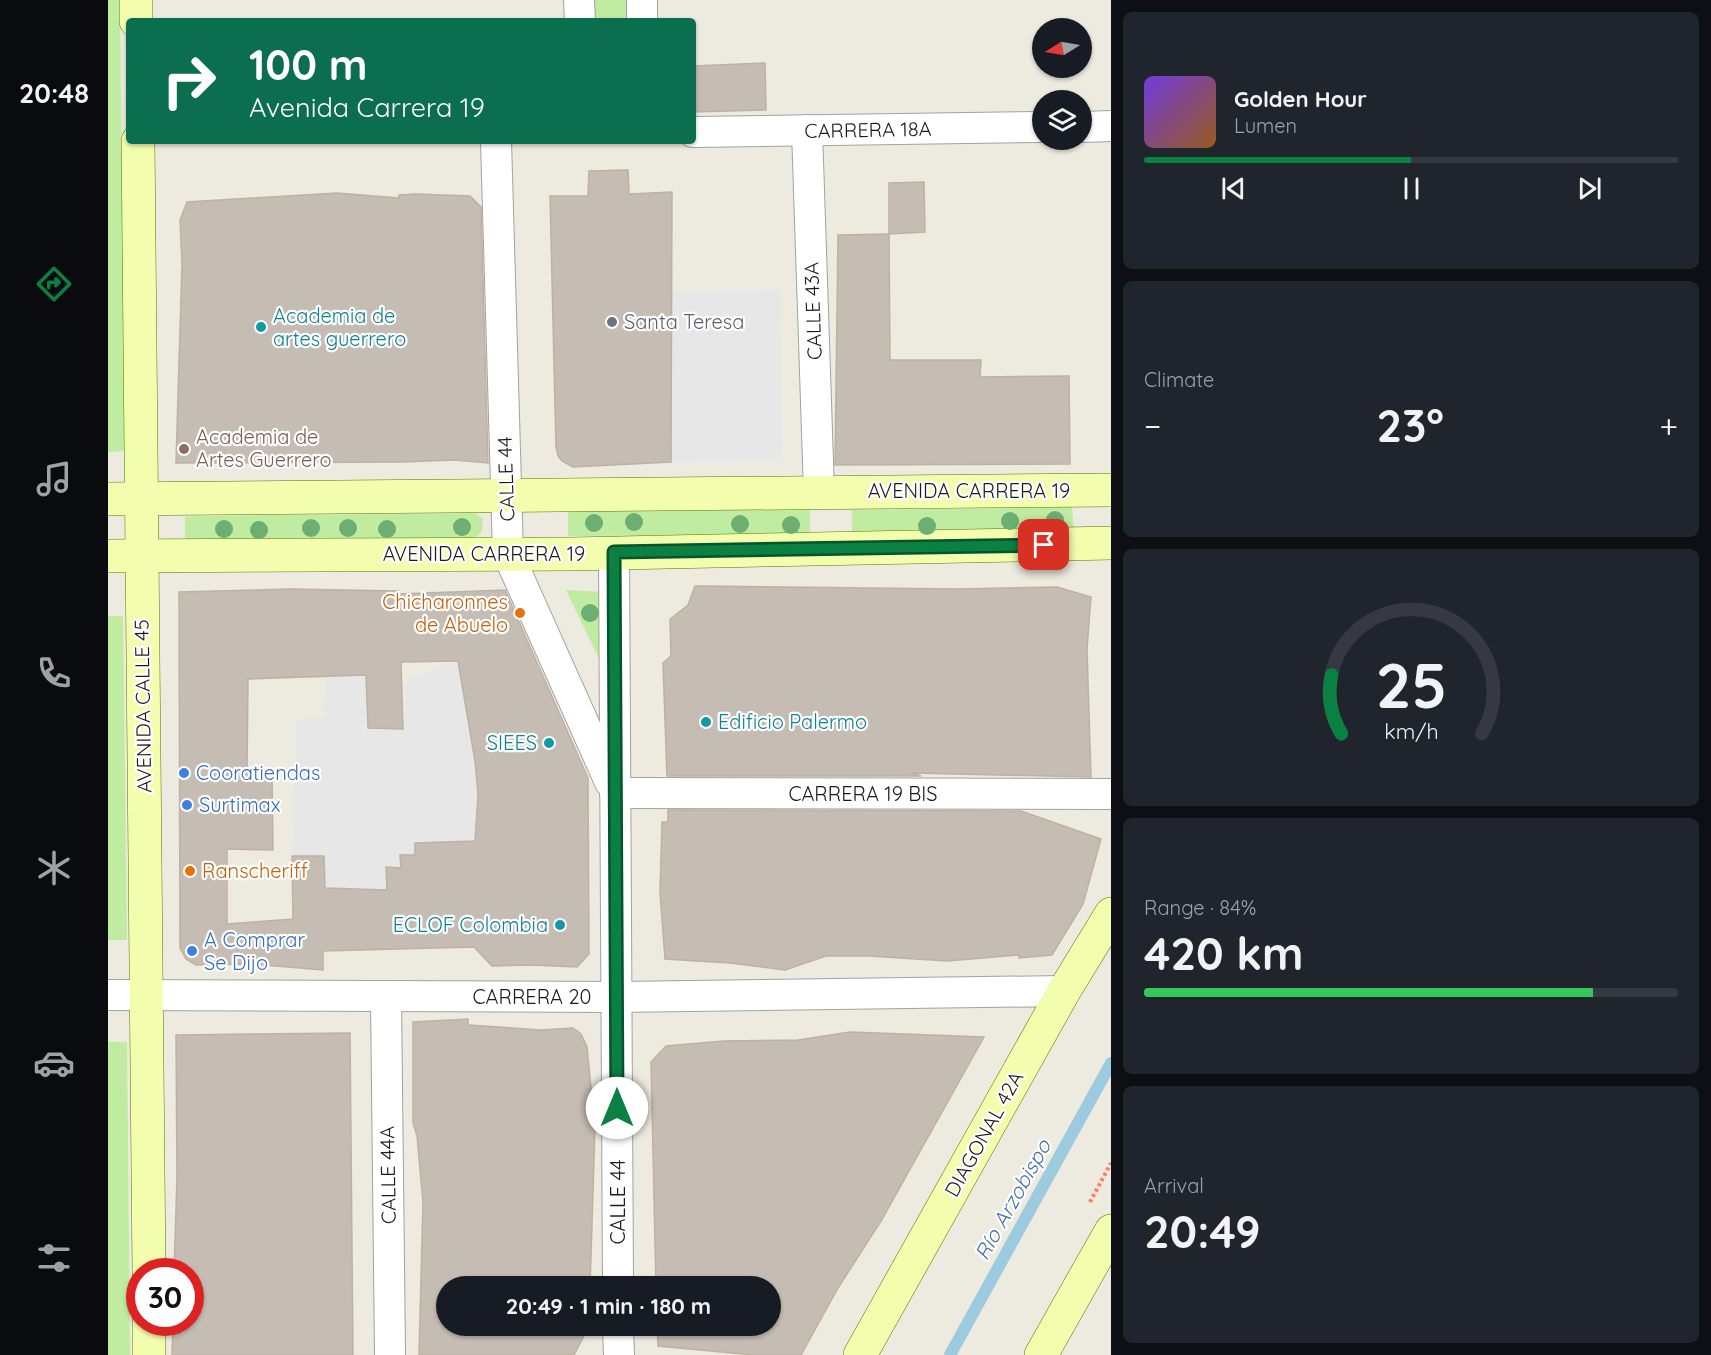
<!DOCTYPE html>
<meta charset="utf-8">
<style>
body{margin:0;font-family:Quicksand,sans-serif;background:#20242c;color:#f1f3f6;height:100vh;display:flex;flex-direction:column;font-size:22px;white-space:nowrap}
*{box-sizing:border-box;margin:0}
p{font-size:20px;color:#9ea1a6}
.icon{flex:none;width:33px;height:33px;fill:none;stroke:currentColor;stroke-width:2;stroke-linecap:round;stroke-linejoin:round}
.map{position:relative;flex:1;overflow:hidden}
.details{display:flex;flex-direction:column;gap:12px;padding:12px;background:#0d0f14;width:600px}
.details>*{flex:none}
.hud{position:absolute;left:18px;top:18px;width:570px;height:126px;border-radius:6px;box-shadow:0 2px 4px #0004;background:#0b6e4f;color:#fff;overflow:hidden}
.needle{width:39px;rotate:259deg}
.controls{position:absolute;left:924px;top:18px;display:grid;gap:12px}
.controls a{display:grid;place-items:center;width:60px;height:60px;border-radius:50%;background:#171b24;box-shadow:0 2px 4px #0004;font-size:30px}
.speed{position:absolute;left:18px;top:1258px;display:flex;gap:12px;font-size:30px;font-weight:700;text-align:center}
.speed>*{display:grid;place-content:center;width:78px;height:78px;border-radius:50%;background:#171b24;box-shadow:0 2px 4px #0004;line-height:1}
.speed .limit{border:9px solid #d22;background:#fff;color:#111}
.pin{position:absolute;display:grid;place-items:center;width:51px;height:51px;color:#fff;margin:-26px;border-radius:12px;box-shadow:0 3px 9px #0006}
.me{position:absolute;width:66px;margin:-33px;rotate:0deg;stroke-linejoin:round;filter:drop-shadow(0 0 4px #0008)}
.turn{display:flex;align-items:center;gap:21px;height:126px;padding:0 24px;font-size:27px}
.turn .icon{width:78px;height:78px;stroke-width:2.5}
.turn b{display:block;font-size:42px;line-height:51px}
.big{font-size:45px;font-weight:700;line-height:1.1}
.details .card{flex:1;display:flex;flex-direction:column;justify-content:center;gap:9px;min-width:0;padding:0 21px;border-radius:9px;background:#20242c}
.details .dial{align-items:center;gap:0}
.dial svg{height:156px;overflow:visible;fill:none;stroke:#363941;stroke-width:7;stroke-linecap:round;text-anchor:middle}
.dial text{fill:#f1f3f6;stroke:none}
.song{display:flex;align-items:center;gap:18px}
.cover{width:72px;height:72px;border-radius:9px;background:linear-gradient(135deg,hsl(260 70% 55%),hsl(30 70% 35%))}
.played{height:6px;border-radius:3px;background:linear-gradient(90deg,#0b8043 50%,#363941 50%)}
.keys{display:flex;justify-content:space-around;direction:ltr}
.heat{display:flex;justify-content:space-between;align-items:center;font-size:33px;direction:ltr}
.charge{height:9px;border-radius:4px;background:linear-gradient(90deg,#34c759 84%,#363941 0)}
.trip{position:absolute;left:328px;top:1276px;width:345px;height:60px;border-radius:30px;background:#171b24;box-shadow:0 2px 4px #0004;font-weight:700;line-height:60px;text-align:center}
main{display:flex;flex:1;min-height:0}
.menu{display:flex;flex-direction:column;width:108px;justify-content:space-around;align-items:center;background:#090b0e;color:#9ea1a6}
.menu .icon{width:42px;height:42px}
.menu .selected{color:#0b8043}
.menu b{font-size:27px;color:#f1f3f6}
.map>svg:first-child{display:block}
.grass{fill:#c0eca1}
.parking{fill:#e7e7e7}
.lines{fill:none;stroke-linecap:round;stroke-linejoin:round}
.stream{stroke:#9ccade;stroke-width:12}
.building{fill:#c5bcb3;stroke:#c0b1a1;stroke-width:1.5;fill-rule:evenodd}
.street-casing{stroke:#a2a2a2;stroke-width:32}
.secondary-casing{stroke:#5e7400;stroke-width:34}
.path{stroke:#ff7c5f;stroke-width:4;stroke-dasharray:3 3;stroke-linecap:butt}
.street{stroke:#fff;stroke-width:30}
.secondary{stroke:#f2fdae;stroke-width:33}
.tree{fill:#6dae72}
.route-casing{stroke:#07532c;stroke-width:15}
.route{stroke:#0b8043;stroke-width:10}
.worship-dot{fill:#6b7280;stroke:#fff;stroke-width:2}
.culture-dot{fill:#0f9aa8;stroke:#fff;stroke-width:2}
.education-dot{fill:#8d6e63;stroke:#fff;stroke-width:2}
.food-dot{fill:#e8710a;stroke:#fff;stroke-width:2}
.shop-dot{fill:#3f7fe0;stroke:#fff;stroke-width:2}
.labels{text-anchor:middle;stroke-width:4.5;stroke-linejoin:round;paint-order:stroke}
.street-label{font-size:20px;fill:#1b1b1b;stroke:#fff}
.culture-label{font-size:20px;fill:#0d838f;stroke:#fff;text-anchor:start}
.worship-label{font-size:20px;fill:#5b616d;stroke:#fff;text-anchor:start}
.education-label{font-size:20px;fill:#785e54;stroke:#fff;text-anchor:start}
.food-label{font-size:20px;fill:#c56008;stroke:#fff;text-anchor:end}
.shop-label{font-size:20px;fill:#366cbe;stroke:#fff;text-anchor:start}
.water-label{font-size:21px;font-style:italic;fill:#4370ae;stroke:#fff}
</style>
<main>
<nav class="menu">
<b>20:48</b>
<svg class="icon selected" aria-label="directions" viewBox="0 0 24 24"><path d="M12 3l9 9-9 9-9-9zM9 14v-3h6M13 9l2 2-2 2"/></svg>
<svg class="icon" aria-label="music" viewBox="0 0 24 24"><path d="M9 18V5l10-2v13"/><circle cx="6" cy="18" r="3"/><circle cx="16" cy="16" r="3"/></svg>
<svg class="icon" aria-label="phone" viewBox="0 0 24 24"><path d="M5 4h4l2 5-3 2q2 4 5 5l2-3 5 2v4C11 20 4 13 5 4z"/></svg>
<svg class="icon" aria-label="climate" viewBox="0 0 24 24"><path d="M12 3v18M4 7l16 10M4 17L20 7"/></svg>
<svg class="icon" aria-label="car" viewBox="0 0 24 24"><path d="M5 17H2v-5l4-1 3-4h7l3 4 3 1v5h-3M9 17h6M6 11h13"/><circle cx="7" cy="17" r="2"/><circle cx="17" cy="17" r="2"/></svg>
<svg class="icon" aria-label="filters" viewBox="0 0 24 24"><path d="M4 7h16M4 17h16"/><circle cx="9" cy="7" r="2"/><circle cx="15" cy="17" r="2"/></svg>
</nav>
<div class="map">
<svg width="1003" height="1355" viewBox="0 0 1003 1355">
<rect width="100%" height="100%" fill="#edeadf"/>
<g class="grass">
<polygon points="0,0 12,0 17,451 0,452"/>
<polygon points="484,0 518,0 519,21 485,21"/>
<polygon points="964,507 966,532 744,533 744,510"/>
<polygon points="702,508 702,535 460,536 460,511"/>
<polygon points="367,513 375,519 374,532 366,538 84,541 77,538 77,517 85,516"/>
<polygon points="458,590 494,592 495,667"/>
<polygon points="0,616 15,616 19,940 0,940"/>
<polygon points="0,1042 19,1042 22,1355 0,1355"/>
</g>
<g class="parking">
<polygon points="672,290 674,461 563,462 560,291"/>
<polygon points="350,661 367,761 370,794 367,841 307,843 307,855 292,855 293,868 278,867 279,890 218,888 216,856 184,856 189,720 216,717 217,676 258,673 260,728 295,729 299,679"/>
</g>
<g class="lines">
<polyline class="stream" points="842,1355 1003,1063"/>
</g>
<g class="building">
<polygon points="657,63 658,110 585,112 585,66"/>
<polygon points="520,170 521,194 564,192 563,462 465,467 454,461 450,456 448,447 442,196 480,196 481,171"/>
<polygon points="816,182 817,232 781,234 781,183"/>
<polygon points="229,193 291,198 291,195 308,194 362,196 373,207 380,463 346,460 294,462 68,463 74,264 72,220 79,202"/>
<polygon points="781,234 782,360 873,360 872,377 961,376 962,464 727,465 730,235"/>
<polygon points="587,586 848,589 949,587 983,597 979,649 983,777 803,773 813,776 559,776 555,663 563,656 562,619 580,605"/>
<path d="M 183,589 L 290,591 L 290,594 L 397,590 L 480,778 L 481,954 L 469,967 L 424,965 L 384,966 L 366,947 L 215,951 L 215,970 L 142,964 L 88,965 L 78,959 L 72,948 L 71,592 ZM 350,661 L 367,761 L 370,794 L 367,841 L 307,843 L 307,855 L 292,855 L 293,868 L 278,867 L 279,890 L 217,888 L 216,856 L 184,856 L 185,919 L 119,924 L 119,849 L 165,850 L 164,773 L 139,773 L 140,679 L 258,675 L 260,728 L 295,729 L 293,662 Z"/>
<polygon points="560,810 913,811 993,839 975,904 944,955 911,958 911,955 839,961 761,956 718,956 677,970 622,963 557,959 552,892 554,822 560,822"/>
<polygon points="360,1019 360,1025 433,1030 465,1028 473,1034 479,1047 487,1128 482,1287 339,1287 339,1326 481,1326 466,1355 311,1355 315,1202 309,1136 305,1123 305,1022"/>
<polygon points="742,1032 876,1037 773,1221 730,1288 693,1355 645,1355 550,1346 549,1326 663,1326 663,1287 548,1287 543,1062 558,1046 616,1041 690,1040"/>
<polygon points="242,1033 245,1355 64,1355 65,1323 82,1323 82,1272 66,1272 69,1178 68,1035"/>
</g>
<g class="lines">
<defs>
<g id="street">
<polyline points="471,0 472,21"/>
<polyline points="534,0 534,21"/>
<polyline points="974,127 1003,126"/>
<polyline points="699,130 711,492"/>
<polyline points="585,132 934,127"/>
<polyline points="388,141 400,554 502,782"/>
<polyline points="506,552 510,1287"/>
<polyline points="507,793 1003,794"/>
<polyline points="0,995 508,997 956,991"/>
<polyline points="278,996 282,1355"/>
<polyline points="510,1326 511,1355"/>
</g>
<g id="secondary">
<polyline points="28,0 28,21"/>
<polyline points="30,141 41,1272"/>
<polyline points="0,499 1003,490"/>
<polyline points="0,556 462,554 1003,543"/>
<polyline points="41,1323 41,1355"/>
<polyline points="752,1355 956,991 1003,914"/>
<polyline points="933,1355 1003,1231"/>
</g>
</defs>
<use href="#street" class="street-casing"/>
<use href="#secondary" class="secondary-casing"/>
<polyline class="path" points="982,1202 1003,1163"/>
<use href="#street" class="street"/>
<use href="#secondary" class="secondary"/>
</g>
<g class="tree">
<circle cx="947" cy="520" r="9"/>
<circle cx="902" cy="521" r="9"/>
<circle cx="526" cy="522" r="9"/>
<circle cx="486" cy="523" r="9"/>
<circle cx="632" cy="524" r="9"/>
<circle cx="683" cy="525" r="9"/>
<circle cx="819" cy="526" r="9"/>
<circle cx="354" cy="527" r="9"/>
<circle cx="203" cy="528" r="9"/>
<circle cx="240" cy="528" r="9"/>
<circle cx="116" cy="529" r="9"/>
<circle cx="279" cy="529" r="9"/>
<circle cx="151" cy="530" r="9"/>
<circle cx="482" cy="613" r="9"/>
</g>
<g class="lines">
<defs>
<polyline id="route" points="509,1108 506,552 936,545"/>
</defs>
<use href="#route" class="route-casing"/>
<use href="#route" class="route"/>
</g>
<circle class="worship-dot" cx="504" cy="322" r="6"/>
<g class="culture-dot">
<circle cx="153" cy="327" r="6"/>
<circle cx="598" cy="722" r="6"/>
<circle cx="441" cy="743" r="6"/>
<circle cx="452" cy="925" r="6"/>
</g>
<circle class="education-dot" cx="76" cy="449" r="6"/>
<g class="food-dot">
<circle cx="412" cy="613" r="6"/>
<circle cx="82" cy="871" r="6"/>
</g>
<g class="shop-dot">
<circle cx="76" cy="773" r="6"/>
<circle cx="79" cy="805" r="6"/>
<circle cx="84" cy="951" r="6"/>
</g>
<g class="labels">
<g class="street-label">
<text transform="translate(760 130) rotate(-1)" y="7">CARRERA 18A</text>
<text transform="translate(705 311) rotate(-92)" y="7">CALLE 43A</text>
<text transform="translate(398 479) rotate(-92)" y="7">CALLE 44</text>
<text x="861" y="498">AVENIDA CARRERA 19</text>
<text x="376" y="561">AVENIDA CARRERA 19</text>
<text transform="translate(35 706) rotate(-91)" y="7">AVENIDA CALLE 45</text>
<text x="755" y="801">CARRERA 19 BIS</text>
<text x="424" y="1004">CARRERA 20</text>
<text transform="translate(876 1134) rotate(-61)" y="7">DIAGONAL 42A</text>
<text transform="translate(280 1175) rotate(-91)" y="7">CALLE 44A</text>
<text transform="translate(510 1202) rotate(-90)" y="7">CALLE 44</text>
</g>
<g class="culture-label">
<text x="165" y="323">Academia de<tspan x="165" dy="23">artes guerrero</tspan></text>
<text x="610" y="729">Edificio Palermo</text>
<text x="429" y="750" text-anchor="end">SIEES</text>
<text x="440" y="932" text-anchor="end">ECLOF Colombia</text>
</g>
<g class="worship-label">
<text x="516" y="329">Santa Teresa</text>
</g>
<g class="education-label">
<text x="88" y="444">Academia de<tspan x="88" dy="23">Artes Guerrero</tspan></text>
</g>
<g class="food-label">
<text x="400" y="609">Chicharonnes<tspan x="400" dy="23">de Abuelo</tspan></text>
<text x="94" y="878" text-anchor="start">Ranscheriff</text>
</g>
<g class="shop-label">
<text x="88" y="780">Cooratiendas</text>
<text x="91" y="812">Surtimax</text>
<text x="96" y="947">A Comprar<tspan x="96" dy="23">Se Dijo</tspan></text>
</g>
<g class="water-label">
<text transform="translate(905 1200) rotate(-61)" y="7">Río Arzobispo</text>
</g>
</g>
</svg>
<div class="controls">
<a><svg class="needle" viewBox="-14 -14 28 28"><path d="M0-13l5 13h-10z" fill="#e53935"/><path d="M0 13l5-13h-10z" fill="#9ea1a6"/></svg></a>
<a><svg class="icon" aria-label="layers" viewBox="0 0 24 24"><path d="M12 4l9 5-9 5-9-5zM3 14l9 5 9-5"/></svg></a>
</div>
<div class="speed"><div class="limit">30</div></div>
<div class="pin" style="left:936px;top:545px;background:#d93025"><svg class="icon" aria-label="arrive" viewBox="0 0 24 24"><path d="M6 21V4h12l-3 4 3 4H6"/></svg></div>
<svg class="me" style="left:509px;top:1108px" viewBox="-20 -20 40 40"><circle r="19" fill="#fff"/><path d="M0-13L10 11 0 6-10 11z" fill="#0b8043"/></svg>
<div class="trip">20:49 · 1 min · 180 m</div>
<div class="hud">
<div class="turn"><svg class="icon" aria-label="right" viewBox="0 0 24 24"><path d="M7 20v-9h11M14 6l5 5-5 5"/></svg><div><b>100 m</b>Avenida Carrera 19</div></div>
</div>
</div>
<section class="details">
<div class="card">
<div class="song"><i class="cover"></i><div><b>Golden Hour</b><p>Lumen</p></div></div>
<div class="played"></div>
<div class="keys"><svg class="icon" aria-label="previous" viewBox="0 0 24 24"><path d="M18 5L8 12l10 7zM5 5v14"/></svg><svg class="icon" aria-label="pause" viewBox="0 0 24 24"><path d="M8 5v14M16 5v14"/></svg><svg class="icon" aria-label="next" viewBox="0 0 24 24"><path d="M6 5l10 7-10 7zM19 5v14"/></svg></div>
</div>
<div class="card"><p>Climate</p>
<div class="heat"><a>−</a><b class="big">23°</b><a>+</a></div>
</div>
<div class="card dial"><svg viewBox="0 0 100 80">
<path d="M14 69A42 42 0 1 1 86 69"/>
<path d="M14 69A42 42 0 0 1 9 39" stroke="#0b8043"/>
<text x="50" y="56" font-size="32" font-weight="700">25</text>
<text x="50" y="72" font-size="11">km/h</text>
</svg></div>
<div class="card"><p>Range · 84%</p><b class="big">420 km</b><div class="charge"></div></div>
<div class="card"><p>Arrival</p><b class="big">20:49</b></div>
</section>
</main>
